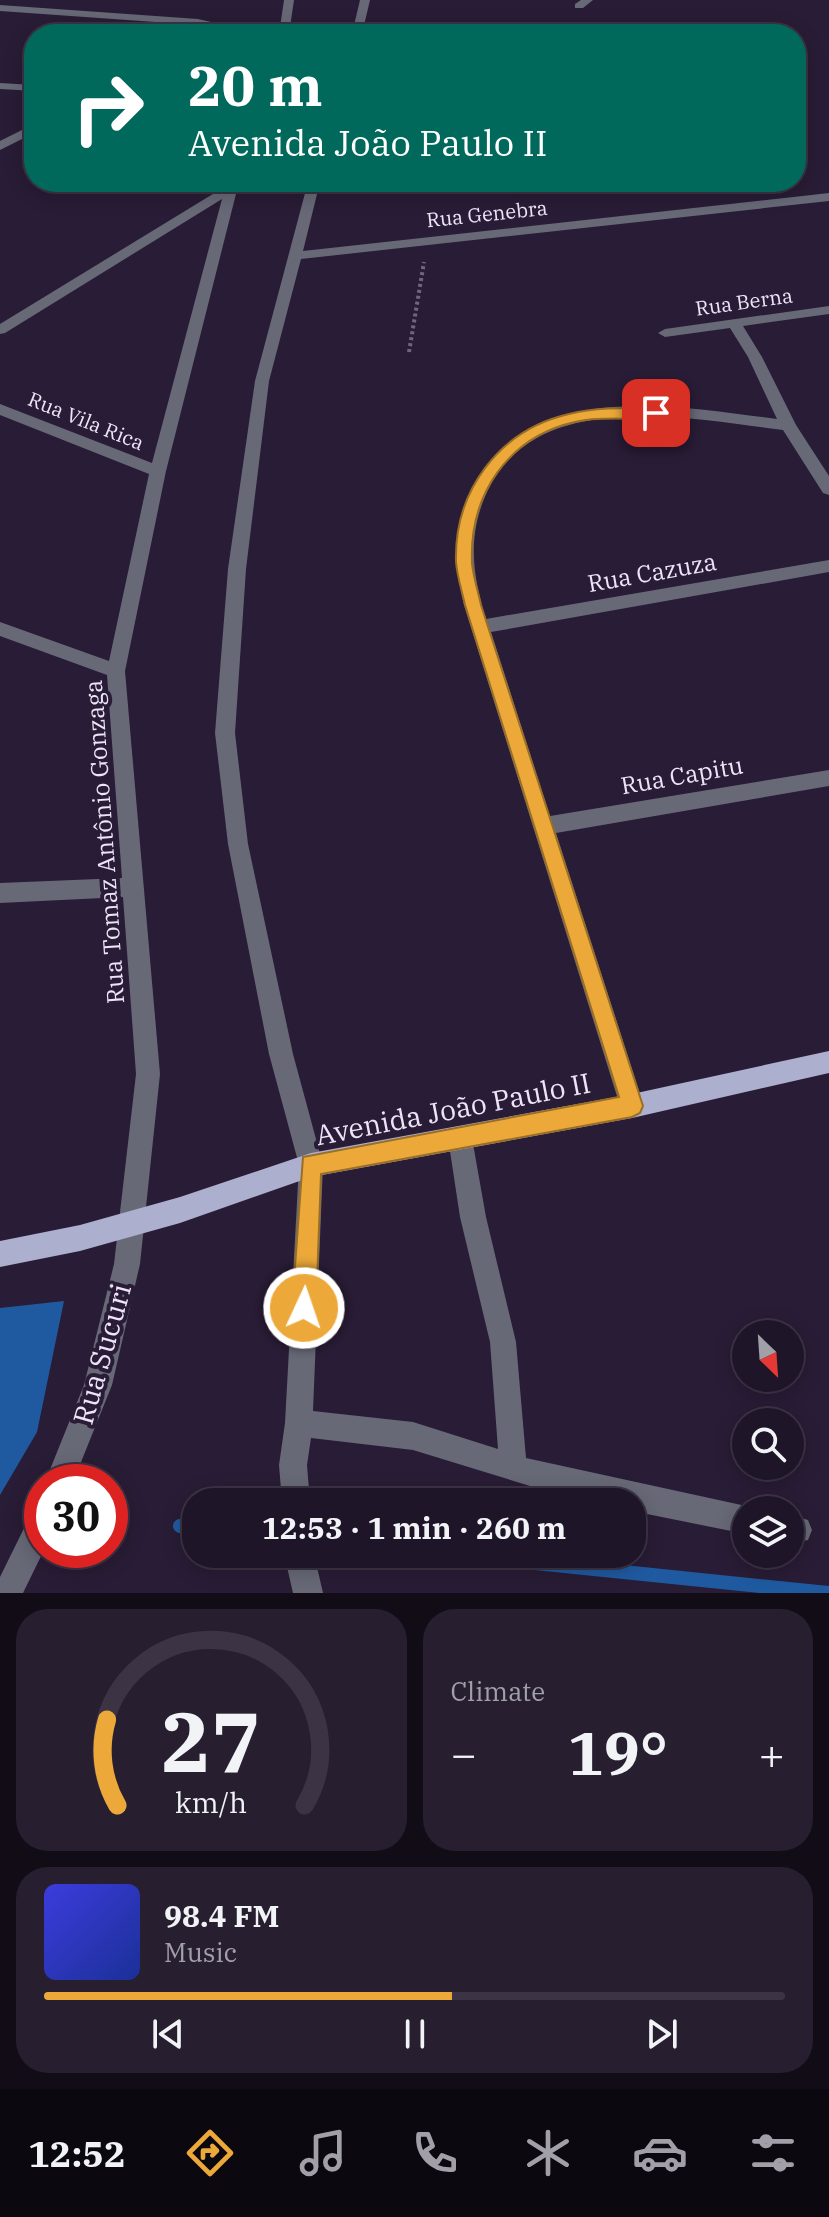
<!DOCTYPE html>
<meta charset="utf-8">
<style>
body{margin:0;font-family:"IBM Plex Serif",serif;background:#271e30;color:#f1f3f6;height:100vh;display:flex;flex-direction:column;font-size:30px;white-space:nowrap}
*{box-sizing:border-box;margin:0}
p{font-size:26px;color:#a19fa8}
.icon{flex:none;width:44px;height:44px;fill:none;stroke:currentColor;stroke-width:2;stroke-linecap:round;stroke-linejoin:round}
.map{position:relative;height:1593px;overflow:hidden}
.panel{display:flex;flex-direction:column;gap:16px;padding:16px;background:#110c16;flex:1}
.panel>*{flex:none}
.guide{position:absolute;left:24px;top:24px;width:782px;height:168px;border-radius:32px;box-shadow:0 4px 20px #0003,0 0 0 2px #3c3445;background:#00695c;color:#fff;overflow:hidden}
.needle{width:52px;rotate:155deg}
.buttons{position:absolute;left:732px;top:1320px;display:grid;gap:16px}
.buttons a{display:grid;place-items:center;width:72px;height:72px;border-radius:50%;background:#1f1528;box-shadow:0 4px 20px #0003,0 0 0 2px #3c3445;font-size:40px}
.speed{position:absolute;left:24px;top:1464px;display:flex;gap:16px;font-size:40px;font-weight:700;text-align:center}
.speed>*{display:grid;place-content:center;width:104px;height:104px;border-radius:50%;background:#1f1528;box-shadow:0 4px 20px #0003,0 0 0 2px #3c3445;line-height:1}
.speed .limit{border:12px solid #d22;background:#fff;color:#111}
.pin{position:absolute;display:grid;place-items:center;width:68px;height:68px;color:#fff;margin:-34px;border-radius:16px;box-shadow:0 4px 12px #0006}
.me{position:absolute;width:88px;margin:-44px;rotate:3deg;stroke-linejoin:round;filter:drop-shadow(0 0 6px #0008)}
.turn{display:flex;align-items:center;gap:28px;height:168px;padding:0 32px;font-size:36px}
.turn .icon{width:104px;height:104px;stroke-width:2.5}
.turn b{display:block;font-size:56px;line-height:68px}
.big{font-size:60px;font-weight:800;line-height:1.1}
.panel .tile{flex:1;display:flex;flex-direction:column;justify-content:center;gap:12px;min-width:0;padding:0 28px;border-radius:32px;background:#271e30}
.panel .dial{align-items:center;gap:0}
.dial svg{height:208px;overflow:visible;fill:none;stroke:#3c3445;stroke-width:7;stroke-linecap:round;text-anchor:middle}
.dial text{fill:#f1f3f6;stroke:none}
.song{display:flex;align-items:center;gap:24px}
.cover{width:96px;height:96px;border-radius:12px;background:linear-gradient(135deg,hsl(240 70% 55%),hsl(230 70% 35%))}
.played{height:8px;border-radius:4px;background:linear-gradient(90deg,#eca93a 55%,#3c3445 55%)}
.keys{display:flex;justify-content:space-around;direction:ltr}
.heat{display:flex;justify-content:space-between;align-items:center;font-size:44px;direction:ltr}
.panel .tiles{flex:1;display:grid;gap:16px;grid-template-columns:1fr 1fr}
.tile:last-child{grid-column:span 2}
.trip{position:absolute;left:182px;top:1488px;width:464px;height:80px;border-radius:32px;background:#1f1528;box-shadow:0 4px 20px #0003,0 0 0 2px #3c3445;font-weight:800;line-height:80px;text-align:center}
.menu{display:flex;height:128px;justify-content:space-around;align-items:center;background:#0c0810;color:#a19fa8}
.menu .icon{width:56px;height:56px}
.menu .current{color:#eca93a}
.menu b{font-size:36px;color:#f1f3f6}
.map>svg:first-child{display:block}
.water{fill:#1f5aa0}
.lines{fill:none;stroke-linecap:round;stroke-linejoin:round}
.stream{stroke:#1f5aa0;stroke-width:14}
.path{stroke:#71657c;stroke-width:4;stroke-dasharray:3 3;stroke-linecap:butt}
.minor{fill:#676977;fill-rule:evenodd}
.major{fill:#acafcd;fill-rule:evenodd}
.route{fill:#eca93a;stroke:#996e26;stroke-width:2}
.labels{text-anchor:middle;stroke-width:8;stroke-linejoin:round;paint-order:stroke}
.far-street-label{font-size:20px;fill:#ede5f7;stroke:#291c36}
.street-label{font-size:24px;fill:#ede5f7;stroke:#291c36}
.near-street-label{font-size:28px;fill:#ede5f7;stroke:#291c36}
</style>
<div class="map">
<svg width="829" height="1593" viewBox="0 0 829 1593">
<rect width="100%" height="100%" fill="#291c36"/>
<polygon class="water" points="64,1301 37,1432 0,1495 0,1308"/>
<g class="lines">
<g class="stream">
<polyline points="180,1526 196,1528"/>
<polyline points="448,1554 828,1593"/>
</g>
<polyline class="path" points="409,352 424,262"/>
<g class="minor">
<polygon points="284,0 294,0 289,34 279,34"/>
<polygon points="360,0 370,0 362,34 352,34"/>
<polygon points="581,0 593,0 583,8 575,8 575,4"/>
<polygon points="0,5 198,19 263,34 242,34 198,25 0,11"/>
<polygon points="0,83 34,85 34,91 0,89"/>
<polygon points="34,124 34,133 0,150 0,141"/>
<polygon points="227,182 239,182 166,471 125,671 160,1074 140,1264 112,1385 73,1482 45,1482 84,1385 114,1264 136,1074 123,897 0,903 0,883 122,878 107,675 0,636 0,622 109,661 149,474 0,415 0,404 152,463 222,199 5,333 0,334 0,324 226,186"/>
<polygon points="308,182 320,182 303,251 829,193 829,201 301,259 269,381 246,569 235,733 248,844 293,1054 323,1165 313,1411 413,1422 498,1449 490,1342 460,1217 448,1138 451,1129 460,1126 469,1129 472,1138 486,1217 516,1342 526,1458 746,1506 756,1510 746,1510 746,1534 632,1511 632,1502 589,1502 566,1497 413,1450 311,1438 307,1465 310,1502 282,1502 279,1465 285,1423 299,1165 269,1054 228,844 215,733 228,569 255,381"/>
<path d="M 829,306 L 829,314 L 743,326 L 762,357 L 796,425 L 829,476 L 829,495 L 823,493 L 783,430 C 693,419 537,386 488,490 C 467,534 472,574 486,619 L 829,560 L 829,572 L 491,632 L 550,816 L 829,770 L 829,786 L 556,833 L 644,1106 L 640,1114 L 632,1118 L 624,1114 L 620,1106 L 464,605 C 453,557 452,511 484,470 C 552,381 680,407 777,419 L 748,357 L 730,328 L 665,337 L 658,333 L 665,329 Z"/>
<polygon points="42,1508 44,1550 23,1593 0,1593 0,1577 32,1512"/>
<polygon points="790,1515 808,1520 812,1530 808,1540 790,1543"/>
<polygon points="284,1554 314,1554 323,1593 293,1593"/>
</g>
<polygon class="major" points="829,1051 829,1073 632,1118 311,1177 180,1223 80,1251 0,1267 0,1241 80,1225 180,1197 311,1153 632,1094"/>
</g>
<path class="route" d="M 656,408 L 661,409 L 661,416 C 633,422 603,415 575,422 C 508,437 469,495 472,563 C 473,576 478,591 481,605 L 643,1106 L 640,1113 L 632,1117 L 321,1174 L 316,1308 L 313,1317 L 304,1320 L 296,1317 L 292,1308 L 303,1157 L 619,1097 L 465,605 C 462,591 457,576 456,562 C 454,491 499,430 569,414 C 598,407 627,408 656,408 Z"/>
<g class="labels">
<g class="far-street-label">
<text transform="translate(487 214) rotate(-6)" y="7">Rua Genebra</text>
<text transform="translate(744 302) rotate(-8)" y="7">Rua Berna</text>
<text transform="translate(86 421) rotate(22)" y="7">Rua Vila Rica</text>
</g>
<g class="street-label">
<text transform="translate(652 573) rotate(-10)" y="8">Rua Cazuza</text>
<text transform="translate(682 776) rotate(-10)" y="8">Rua Capitu</text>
<text transform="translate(105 842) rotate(-94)" y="8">Rua Tomaz Antônio Gonzaga</text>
</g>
<g class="near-street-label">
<text transform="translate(453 1109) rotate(-11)" y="10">Avenida João Paulo II</text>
<text transform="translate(102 1354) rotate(-74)" y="10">Rua Sucuri</text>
</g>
</g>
</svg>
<div class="buttons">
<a><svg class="needle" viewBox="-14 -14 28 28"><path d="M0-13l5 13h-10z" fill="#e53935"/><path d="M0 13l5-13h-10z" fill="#a19fa8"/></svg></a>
<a><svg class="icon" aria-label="search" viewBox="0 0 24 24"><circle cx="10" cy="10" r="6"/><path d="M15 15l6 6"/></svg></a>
<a><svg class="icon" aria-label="layers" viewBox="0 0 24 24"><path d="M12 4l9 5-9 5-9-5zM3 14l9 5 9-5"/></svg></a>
</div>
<div class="speed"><div class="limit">30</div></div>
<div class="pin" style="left:656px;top:413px;background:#d93025"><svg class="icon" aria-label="arrive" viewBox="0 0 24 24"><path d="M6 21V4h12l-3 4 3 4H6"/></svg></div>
<svg class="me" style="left:304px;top:1308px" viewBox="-20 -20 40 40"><circle r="17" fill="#eca93a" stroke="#fff" stroke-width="3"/><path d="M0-11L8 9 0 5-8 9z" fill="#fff"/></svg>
<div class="trip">12:53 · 1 min · 260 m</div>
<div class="guide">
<div class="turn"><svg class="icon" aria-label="right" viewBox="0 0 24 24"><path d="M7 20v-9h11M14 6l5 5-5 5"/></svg><div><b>20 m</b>Avenida João Paulo II</div></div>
</div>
</div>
<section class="panel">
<div class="tiles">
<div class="tile dial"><svg viewBox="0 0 100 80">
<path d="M14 69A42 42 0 1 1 86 69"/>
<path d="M14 69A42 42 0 0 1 10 36" stroke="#eca93a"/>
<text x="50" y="56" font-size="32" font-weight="700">27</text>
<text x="50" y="72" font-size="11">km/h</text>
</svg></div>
<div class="tile"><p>Climate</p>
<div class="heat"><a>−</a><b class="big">19°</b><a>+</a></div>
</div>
<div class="tile">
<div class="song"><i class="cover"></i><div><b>98.4 FM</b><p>Music</p></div></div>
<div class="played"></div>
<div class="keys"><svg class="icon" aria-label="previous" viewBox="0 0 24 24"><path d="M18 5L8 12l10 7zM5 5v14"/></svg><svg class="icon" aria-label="pause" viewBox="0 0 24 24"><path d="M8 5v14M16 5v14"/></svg><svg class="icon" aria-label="next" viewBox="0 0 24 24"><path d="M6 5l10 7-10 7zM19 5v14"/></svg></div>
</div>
</div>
</section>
<nav class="menu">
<b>12:52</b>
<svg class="icon current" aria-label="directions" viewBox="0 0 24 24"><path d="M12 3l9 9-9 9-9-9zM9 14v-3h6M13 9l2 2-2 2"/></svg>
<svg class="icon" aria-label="music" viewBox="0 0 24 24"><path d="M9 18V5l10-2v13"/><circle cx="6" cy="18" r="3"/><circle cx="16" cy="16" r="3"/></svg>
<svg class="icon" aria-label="phone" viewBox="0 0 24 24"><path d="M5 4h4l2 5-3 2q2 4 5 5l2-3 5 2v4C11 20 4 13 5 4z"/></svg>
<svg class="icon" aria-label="climate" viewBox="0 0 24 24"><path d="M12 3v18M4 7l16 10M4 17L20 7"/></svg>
<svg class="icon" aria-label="car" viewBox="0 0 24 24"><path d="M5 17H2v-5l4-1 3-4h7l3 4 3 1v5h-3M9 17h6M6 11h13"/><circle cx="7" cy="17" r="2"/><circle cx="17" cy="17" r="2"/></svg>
<svg class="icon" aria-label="filters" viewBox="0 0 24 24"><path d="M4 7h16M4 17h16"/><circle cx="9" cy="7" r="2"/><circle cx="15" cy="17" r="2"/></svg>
</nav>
